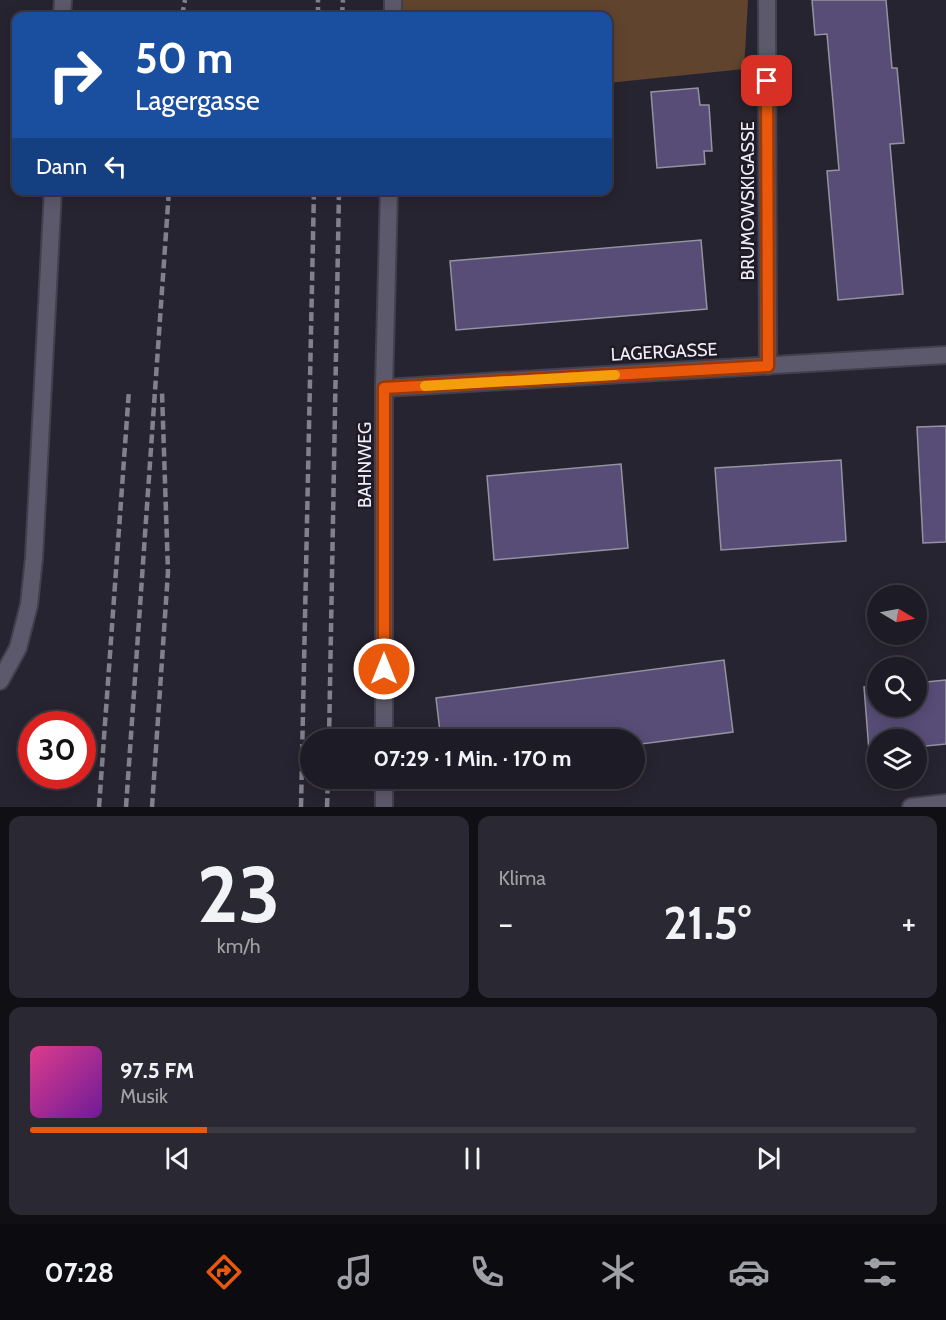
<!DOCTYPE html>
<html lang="de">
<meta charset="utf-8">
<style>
body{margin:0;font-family:Cabin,sans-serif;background:#2a2832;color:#f1f3f6;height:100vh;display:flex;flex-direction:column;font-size:22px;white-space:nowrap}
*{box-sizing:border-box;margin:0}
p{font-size:20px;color:#a0a1a7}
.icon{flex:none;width:33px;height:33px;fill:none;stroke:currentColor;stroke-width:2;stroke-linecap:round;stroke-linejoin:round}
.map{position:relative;height:807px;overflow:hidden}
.sheet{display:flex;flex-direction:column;gap:9px;padding:9px;background:#100f14;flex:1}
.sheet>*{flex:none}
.banner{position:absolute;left:12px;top:12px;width:600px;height:183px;border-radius:12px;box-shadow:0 3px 15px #0003,0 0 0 2px #3b3942;background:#1a4fa0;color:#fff;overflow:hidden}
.needle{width:39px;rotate:100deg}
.buttons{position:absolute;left:867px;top:585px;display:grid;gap:12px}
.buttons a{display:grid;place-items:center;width:60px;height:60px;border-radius:50%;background:#1d1b25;box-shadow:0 3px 15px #0003,0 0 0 2px #3b3942;font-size:30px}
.speed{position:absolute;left:18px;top:711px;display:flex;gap:12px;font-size:30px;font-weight:700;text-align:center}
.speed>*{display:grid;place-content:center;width:78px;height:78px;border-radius:50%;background:#1d1b25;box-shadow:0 3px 15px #0003,0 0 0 2px #3b3942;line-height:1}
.speed .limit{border:9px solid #d22;background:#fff;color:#111}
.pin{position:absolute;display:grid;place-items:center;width:51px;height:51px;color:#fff;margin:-26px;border-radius:12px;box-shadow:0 3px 9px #0006}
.me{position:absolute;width:66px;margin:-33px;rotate:0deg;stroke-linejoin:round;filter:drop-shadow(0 0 4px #0008)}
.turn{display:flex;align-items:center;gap:21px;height:126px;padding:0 24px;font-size:27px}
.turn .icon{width:78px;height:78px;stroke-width:2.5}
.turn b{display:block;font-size:42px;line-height:51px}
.then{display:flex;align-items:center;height:57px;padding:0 24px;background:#0003;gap:12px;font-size:22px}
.big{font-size:45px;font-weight:800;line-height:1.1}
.sheet .card{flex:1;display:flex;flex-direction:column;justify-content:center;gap:9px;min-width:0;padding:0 21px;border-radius:12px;background:#2a2832}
.sheet .dial{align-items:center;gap:0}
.dial b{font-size:78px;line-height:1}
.song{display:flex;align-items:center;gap:18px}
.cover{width:72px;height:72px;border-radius:9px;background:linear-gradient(135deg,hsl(330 70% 55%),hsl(280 70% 35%))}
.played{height:6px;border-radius:3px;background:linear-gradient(90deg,#ea580c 20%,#3b3942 20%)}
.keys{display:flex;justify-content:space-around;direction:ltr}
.heat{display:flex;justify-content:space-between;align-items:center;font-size:33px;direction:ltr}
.sheet .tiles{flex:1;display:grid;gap:9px;grid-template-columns:1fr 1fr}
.card:last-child{grid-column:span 2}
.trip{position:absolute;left:300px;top:729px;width:345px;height:60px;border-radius:30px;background:#1d1b25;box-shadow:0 3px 15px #0003,0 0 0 2px #3b3942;font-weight:800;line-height:60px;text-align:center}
.tab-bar{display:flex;height:96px;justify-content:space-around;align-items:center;background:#0c0b0f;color:#a0a1a7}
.tab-bar .icon{width:42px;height:42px}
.tab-bar .active{color:#ea580c}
.tab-bar b{font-size:27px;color:#f1f3f6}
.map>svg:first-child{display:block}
.green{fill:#61442e}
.building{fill:#574d77;stroke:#9592a2;stroke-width:1.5}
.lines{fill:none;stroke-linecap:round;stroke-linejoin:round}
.service-casing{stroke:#43404d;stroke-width:20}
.minor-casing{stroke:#43404d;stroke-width:20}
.service{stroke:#5d596c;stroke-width:16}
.minor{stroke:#5d596c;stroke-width:16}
.rail{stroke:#82808c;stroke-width:4.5;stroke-dasharray:9 4.5;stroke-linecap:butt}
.route-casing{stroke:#983908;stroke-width:15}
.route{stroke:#ea580c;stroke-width:10}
.slow{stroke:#f59e0b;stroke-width:10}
.labels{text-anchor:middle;stroke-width:5;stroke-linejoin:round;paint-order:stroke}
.street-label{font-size:18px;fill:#f0eff8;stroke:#1e1b27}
</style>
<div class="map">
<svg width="946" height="807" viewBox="0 0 946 807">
<rect width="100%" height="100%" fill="#272431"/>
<polygon class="green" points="385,0 748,0 744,69 608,83 608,16 385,16"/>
<g class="building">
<polygon points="812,0 886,0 892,68 897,68 904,143 890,144 903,294 838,300 827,171 839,170 827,34 815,35"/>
<polygon points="698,88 700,105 709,105 712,151 704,151 705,164 657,168 651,92"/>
<polygon points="701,240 707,309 456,330 450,261"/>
<polygon points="946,426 946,542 923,543 917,427"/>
<polygon points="841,460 846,541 721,550 715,468"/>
<polygon points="621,464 628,548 494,560 487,476"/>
<polygon points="724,660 733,732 634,745 634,740 441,740 436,698"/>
<polygon points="946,680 946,744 916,747 916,740 878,740 878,750 869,751 864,687 878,686 878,706 916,706 916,683"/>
</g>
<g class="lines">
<defs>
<g id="service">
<polyline points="62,16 63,0"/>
<polyline points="0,681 18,648 29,605 34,558 53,190"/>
</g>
<g id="minor">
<polyline points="767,0 768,366"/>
<polyline points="393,16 393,0"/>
<polyline points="384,388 946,355"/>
<polyline points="384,740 384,388 389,190"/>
<polyline points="384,807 384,778"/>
<polyline points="911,807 946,803"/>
</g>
</defs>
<use href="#service" class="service-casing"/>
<use href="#minor" class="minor-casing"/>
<use href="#service" class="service"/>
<use href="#minor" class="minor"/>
<g class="rail">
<polyline points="182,16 185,0"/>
<polyline points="318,16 318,0"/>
<polyline points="342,16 343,0"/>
<polyline points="329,740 339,190"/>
<polyline points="99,807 129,390"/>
<polyline points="126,807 169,190"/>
<polyline points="152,807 168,572 162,392"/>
<polyline points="301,807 314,190"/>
<polyline points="327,807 328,778"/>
</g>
</g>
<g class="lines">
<defs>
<polyline id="route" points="384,669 384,388 768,366 767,81"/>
</defs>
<use href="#route" class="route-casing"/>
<use href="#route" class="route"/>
<polyline class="slow" points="425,386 615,375"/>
</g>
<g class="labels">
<g class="street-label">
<text transform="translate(748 201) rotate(-90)" y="6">BRUMOWSKIGASSE</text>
<text transform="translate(664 352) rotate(-3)" y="6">LAGERGASSE</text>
<text transform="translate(365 465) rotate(-90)" y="6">BAHNWEG</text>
</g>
</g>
</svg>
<div class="buttons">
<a><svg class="needle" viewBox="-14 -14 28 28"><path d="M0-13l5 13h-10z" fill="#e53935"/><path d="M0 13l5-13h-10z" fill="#a0a1a7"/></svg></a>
<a><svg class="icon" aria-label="search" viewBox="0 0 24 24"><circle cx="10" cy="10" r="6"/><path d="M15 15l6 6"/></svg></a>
<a><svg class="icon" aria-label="layers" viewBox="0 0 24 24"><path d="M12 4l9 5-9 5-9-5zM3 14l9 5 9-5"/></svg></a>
</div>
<div class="speed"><div class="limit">30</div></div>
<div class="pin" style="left:767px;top:81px;background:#d93025"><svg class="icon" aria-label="arrive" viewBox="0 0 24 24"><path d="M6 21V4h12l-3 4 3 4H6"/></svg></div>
<svg class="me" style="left:384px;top:669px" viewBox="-20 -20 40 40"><circle r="17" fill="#ea580c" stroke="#fff" stroke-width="3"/><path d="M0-11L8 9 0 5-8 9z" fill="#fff"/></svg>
<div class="trip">07:29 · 1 Min. · 170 m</div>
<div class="banner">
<div class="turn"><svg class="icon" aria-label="right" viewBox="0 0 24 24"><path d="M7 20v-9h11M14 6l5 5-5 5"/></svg><div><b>50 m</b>Lagergasse</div></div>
<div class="then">Dann<svg class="icon" aria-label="left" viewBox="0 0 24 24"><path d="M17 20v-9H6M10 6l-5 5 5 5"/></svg></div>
</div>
</div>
<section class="sheet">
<div class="tiles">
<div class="card dial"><b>23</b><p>km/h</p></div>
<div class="card"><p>Klima</p>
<div class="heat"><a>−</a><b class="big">21.5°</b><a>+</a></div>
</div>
<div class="card">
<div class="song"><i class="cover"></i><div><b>97.5 FM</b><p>Musik</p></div></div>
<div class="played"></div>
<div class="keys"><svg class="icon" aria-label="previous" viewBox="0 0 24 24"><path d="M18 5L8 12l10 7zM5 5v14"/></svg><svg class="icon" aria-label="pause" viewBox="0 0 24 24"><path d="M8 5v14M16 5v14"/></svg><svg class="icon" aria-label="next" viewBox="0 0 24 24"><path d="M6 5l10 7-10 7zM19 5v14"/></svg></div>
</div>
</div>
</section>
<nav class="tab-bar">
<b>07:28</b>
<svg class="icon active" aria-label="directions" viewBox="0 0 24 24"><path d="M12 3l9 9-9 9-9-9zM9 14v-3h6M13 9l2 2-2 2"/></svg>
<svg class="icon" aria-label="music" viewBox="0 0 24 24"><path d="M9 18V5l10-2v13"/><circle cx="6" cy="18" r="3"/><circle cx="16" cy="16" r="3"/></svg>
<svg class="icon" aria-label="phone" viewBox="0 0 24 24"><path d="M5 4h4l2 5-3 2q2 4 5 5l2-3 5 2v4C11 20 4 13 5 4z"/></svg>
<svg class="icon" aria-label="climate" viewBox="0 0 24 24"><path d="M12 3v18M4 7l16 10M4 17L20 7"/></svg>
<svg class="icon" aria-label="car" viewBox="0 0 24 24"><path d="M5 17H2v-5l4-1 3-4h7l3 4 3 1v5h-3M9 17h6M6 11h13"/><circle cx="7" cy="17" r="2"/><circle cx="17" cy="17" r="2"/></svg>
<svg class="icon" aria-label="filters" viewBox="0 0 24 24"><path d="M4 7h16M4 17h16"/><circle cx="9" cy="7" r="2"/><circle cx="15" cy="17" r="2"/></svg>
</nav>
